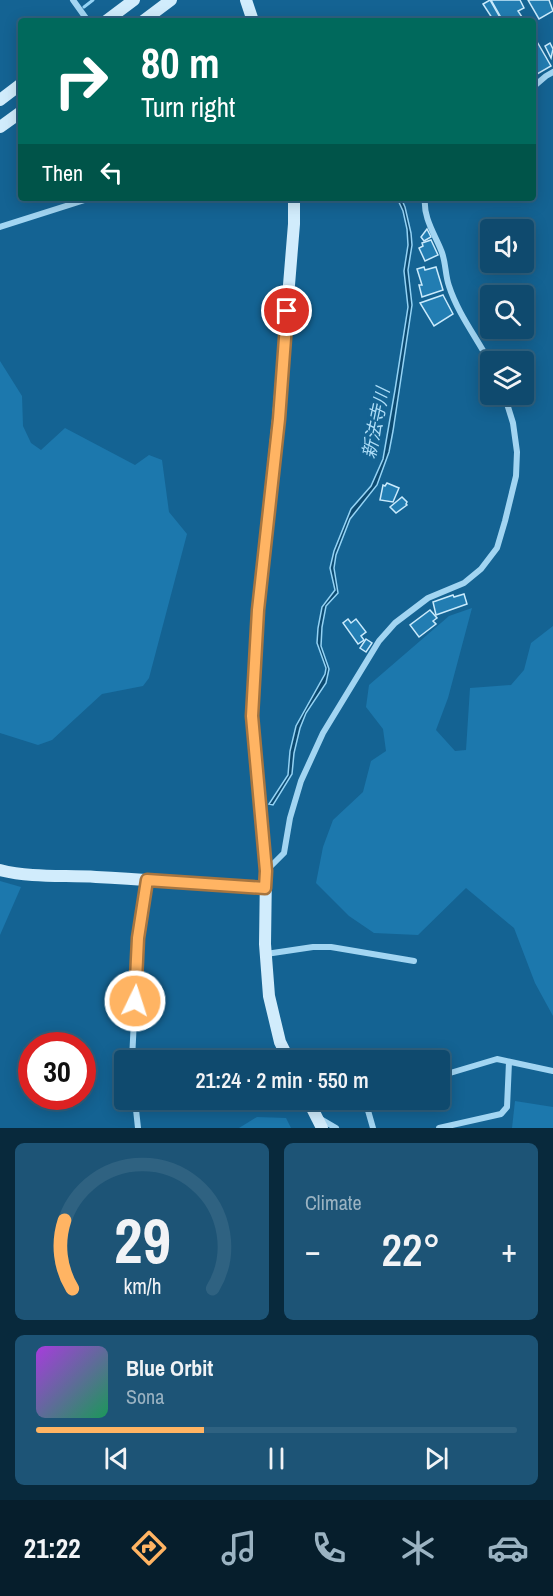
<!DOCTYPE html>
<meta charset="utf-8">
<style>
body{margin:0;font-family:"Archivo Narrow","Noto Sans JP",sans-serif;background:#1d5476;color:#f1f3f6;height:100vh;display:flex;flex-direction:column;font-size:22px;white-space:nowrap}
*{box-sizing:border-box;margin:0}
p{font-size:20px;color:#9bb3c2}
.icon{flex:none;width:33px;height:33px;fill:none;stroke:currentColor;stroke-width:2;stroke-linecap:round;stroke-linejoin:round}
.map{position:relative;height:1128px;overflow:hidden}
.drawer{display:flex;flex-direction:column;gap:15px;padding:15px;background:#08293c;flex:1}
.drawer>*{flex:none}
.banner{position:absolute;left:18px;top:18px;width:518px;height:183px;border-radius:6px;box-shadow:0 3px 15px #0003,0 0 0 2px #2f6281;background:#00695c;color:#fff;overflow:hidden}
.tools{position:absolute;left:480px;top:219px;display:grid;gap:12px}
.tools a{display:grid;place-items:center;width:54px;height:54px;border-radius:6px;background:#0f4a6e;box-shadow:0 3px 15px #0003,0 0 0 2px #2f6281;font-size:30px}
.speed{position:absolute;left:18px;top:1032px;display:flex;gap:12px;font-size:30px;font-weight:700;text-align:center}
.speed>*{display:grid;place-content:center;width:78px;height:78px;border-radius:50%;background:#0f4a6e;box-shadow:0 3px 15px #0003,0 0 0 2px #2f6281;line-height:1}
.speed .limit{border:9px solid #d22;background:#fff;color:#111}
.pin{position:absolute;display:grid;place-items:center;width:51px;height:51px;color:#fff;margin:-26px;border:3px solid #fff;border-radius:50%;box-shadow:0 2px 6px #0007}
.me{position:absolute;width:66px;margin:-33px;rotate:4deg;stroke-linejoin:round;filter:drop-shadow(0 0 4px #0008)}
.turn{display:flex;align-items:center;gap:21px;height:126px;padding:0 24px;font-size:27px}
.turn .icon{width:78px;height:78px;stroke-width:2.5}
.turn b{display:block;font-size:42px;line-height:51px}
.then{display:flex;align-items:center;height:57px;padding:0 24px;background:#0003;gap:12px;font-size:22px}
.big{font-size:45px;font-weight:600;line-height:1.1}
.drawer .tile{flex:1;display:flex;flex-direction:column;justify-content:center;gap:9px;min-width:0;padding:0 21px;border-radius:9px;background:#1d5476}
.drawer .dial{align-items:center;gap:0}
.dial svg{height:156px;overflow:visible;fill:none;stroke:#2f6281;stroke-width:7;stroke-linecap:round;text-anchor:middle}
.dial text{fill:#f1f3f6;stroke:none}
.song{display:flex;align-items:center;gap:18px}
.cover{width:72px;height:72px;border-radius:9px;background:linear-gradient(135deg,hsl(280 70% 55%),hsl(150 70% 35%))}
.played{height:6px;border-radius:3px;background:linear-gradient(90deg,#ffb463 35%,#2f6281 35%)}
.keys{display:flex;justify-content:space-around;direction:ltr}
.heat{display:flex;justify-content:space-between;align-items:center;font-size:33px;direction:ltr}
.drawer .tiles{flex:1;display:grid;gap:15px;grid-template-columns:1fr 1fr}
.tile:last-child{grid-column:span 2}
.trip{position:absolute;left:114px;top:1050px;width:336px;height:60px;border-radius:6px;background:#0f4a6e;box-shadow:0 3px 15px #0003,0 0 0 2px #2f6281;font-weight:600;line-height:60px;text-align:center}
.tab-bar{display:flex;height:96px;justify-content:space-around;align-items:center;background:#061e2c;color:#9bb3c2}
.tab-bar .icon{width:42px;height:42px}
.tab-bar .current{color:#ffb463}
.tab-bar b{font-size:27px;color:#f1f3f6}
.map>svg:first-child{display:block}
.green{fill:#1c78ad}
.water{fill:#0c496f;stroke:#94d3f5;stroke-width:1.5}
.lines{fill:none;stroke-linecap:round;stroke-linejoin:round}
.stream{stroke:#94d3f5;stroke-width:3}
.building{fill:#227db2;stroke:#c9eafc;stroke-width:1.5}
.street{stroke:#a2d5f2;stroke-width:6}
.secondary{stroke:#d1ecfc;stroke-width:12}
.route-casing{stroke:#a67540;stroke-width:15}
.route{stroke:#ffb463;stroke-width:10}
.labels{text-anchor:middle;stroke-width:6;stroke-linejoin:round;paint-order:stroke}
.water-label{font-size:18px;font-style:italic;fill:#aedef8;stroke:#146393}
</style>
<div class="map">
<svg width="553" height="1128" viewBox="0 0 553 1128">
<rect width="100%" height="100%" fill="#146393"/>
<g class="green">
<polygon points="0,361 22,396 23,426 31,443 41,450 65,428 135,465 149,455 162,460 169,512 187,534 149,678 143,686 102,694 52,740 38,745 0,733"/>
<polygon points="472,608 448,698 436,730 455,751 466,750 470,688 511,685 524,670 531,643 553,626 553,1016 535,983 514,928 466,888 418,935 374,933 349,916 316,883 323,847 333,820 363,792 371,761 386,751 383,729 366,707 369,685 449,616"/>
<polygon points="0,881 21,887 0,935"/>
<polygon points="515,1101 553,1107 553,1128 512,1128"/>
<polygon points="257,1117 286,1118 291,1128 239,1128"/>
</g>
<polygon class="water" points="397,198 401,198 405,207 411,233 412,245 408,270 412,305 393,431 389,452 377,485 350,519 336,555 334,568 338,593 326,606 322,627 321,646 329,669 326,683 306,713 300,728 294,753 292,774 273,805 269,804 288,775 290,751 296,726 325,674 326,668 317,643 318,628 322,607 335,590 330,568 334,551 351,509 371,486 383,459 395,390 408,307 404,271 408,245 407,229 403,211"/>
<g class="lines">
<polyline class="stream" points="84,7 93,0"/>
</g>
<g class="building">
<polygon points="490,0 502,21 494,21 483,4"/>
<polygon points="491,0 520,0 524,8 518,11 524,20 503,21"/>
<polygon points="528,0 549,0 553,11 539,19"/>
<polygon points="532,33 551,66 532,77"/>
<polygon points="550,43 553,49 551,58 545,46"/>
<polygon points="427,229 431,237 424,241 421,237"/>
<polygon points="431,240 438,255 425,261 419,248 423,246 422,243"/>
<polygon points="424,267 425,270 436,267 443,290 422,297 419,285 422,285 417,269"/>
<polygon points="443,295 453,314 434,326 420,303"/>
<polygon points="387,483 399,488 393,502 380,500 383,485 385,486"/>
<polygon points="402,497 407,502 406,504 407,505 396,513 390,507"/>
<polygon points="464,594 467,604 436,615 433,602 453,595 454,597"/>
<polygon points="430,610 437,618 433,621 436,624 419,637 410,625"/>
<polygon points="348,619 351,623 356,619 366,632 361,636 364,640 358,644 343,623"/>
<polygon points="366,639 372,643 366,652 360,648"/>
</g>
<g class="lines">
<g class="street">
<polyline points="73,0 88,21"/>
<polyline points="532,88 546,76 553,72"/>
<path d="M 425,198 C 423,217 434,233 441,250 C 446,261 445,275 449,286 C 458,314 477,338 490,363"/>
<polyline points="0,227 91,198"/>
<polyline points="267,870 284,853 290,818 301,781 323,733 379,641 395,623 428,598 464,583 481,569 497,548 505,521 516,476 517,452 513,423 504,394"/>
<polyline points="266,954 313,947 331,947 414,961"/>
<polyline points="132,1060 138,937 147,880"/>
<polyline points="440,1076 497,1059 553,1071"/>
<polyline points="135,1100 138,1128"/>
<polyline points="365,1100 373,1128"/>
<polyline points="319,1118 336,1128"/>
<polyline points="439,1128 501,1114 507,1107 509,1062"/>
</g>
<g class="secondary">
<polyline points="246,0 253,21"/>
<polyline points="106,21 134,0"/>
<polyline points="143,21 171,0"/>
<polyline points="0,100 21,84"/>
<polyline points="0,127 21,112"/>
<path d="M 0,870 C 31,878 64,875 96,877 C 152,880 209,884 265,888"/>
<polyline points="289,1060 280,1042 269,996 265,944 266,871 252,716 258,610 278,419 294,224 294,198"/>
<polyline points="308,1100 322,1128"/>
</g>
</g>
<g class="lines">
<defs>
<polyline id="route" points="135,1001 138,938 147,880 265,888 266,871 252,716 258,610 279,419 287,311"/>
</defs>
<use href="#route" class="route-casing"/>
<use href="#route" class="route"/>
</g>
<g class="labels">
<g class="water-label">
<text transform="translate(376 423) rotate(-78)" y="6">新法寺川</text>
</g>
</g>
</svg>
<div class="tools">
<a><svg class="icon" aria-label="sound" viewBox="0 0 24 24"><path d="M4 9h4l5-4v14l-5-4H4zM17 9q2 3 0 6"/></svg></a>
<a><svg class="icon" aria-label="search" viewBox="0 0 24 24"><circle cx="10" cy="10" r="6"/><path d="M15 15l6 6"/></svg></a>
<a><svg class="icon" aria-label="layers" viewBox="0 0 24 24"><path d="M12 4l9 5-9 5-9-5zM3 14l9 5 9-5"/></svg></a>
</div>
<div class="speed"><div class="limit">30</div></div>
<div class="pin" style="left:287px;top:311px;background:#d93025"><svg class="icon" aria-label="arrive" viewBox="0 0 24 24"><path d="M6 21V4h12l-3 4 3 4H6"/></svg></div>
<svg class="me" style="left:135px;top:1001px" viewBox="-20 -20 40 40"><circle r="17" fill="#ffb463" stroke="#fff" stroke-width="3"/><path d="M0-11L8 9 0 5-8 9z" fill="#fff"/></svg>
<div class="trip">21:24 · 2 min · 550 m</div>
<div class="banner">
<div class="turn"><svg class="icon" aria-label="right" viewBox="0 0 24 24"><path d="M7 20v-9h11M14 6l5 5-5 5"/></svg><div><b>80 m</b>Turn right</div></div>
<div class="then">Then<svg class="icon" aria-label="left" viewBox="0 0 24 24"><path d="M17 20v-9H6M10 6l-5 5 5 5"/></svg></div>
</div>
</div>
<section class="drawer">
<div class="tiles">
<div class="tile dial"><svg viewBox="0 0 100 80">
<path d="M14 69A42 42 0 1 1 86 69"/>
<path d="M14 69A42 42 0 0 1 10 34" stroke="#ffb463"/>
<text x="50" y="56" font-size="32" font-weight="700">29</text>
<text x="50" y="72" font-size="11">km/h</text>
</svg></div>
<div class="tile"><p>Climate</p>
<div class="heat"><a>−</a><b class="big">22°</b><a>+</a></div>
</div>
<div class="tile">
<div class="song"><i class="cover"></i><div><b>Blue Orbit</b><p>Sona</p></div></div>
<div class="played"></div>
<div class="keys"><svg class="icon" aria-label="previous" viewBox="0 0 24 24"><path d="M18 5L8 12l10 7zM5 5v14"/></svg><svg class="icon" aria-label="pause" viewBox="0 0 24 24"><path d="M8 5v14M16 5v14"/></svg><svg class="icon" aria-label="next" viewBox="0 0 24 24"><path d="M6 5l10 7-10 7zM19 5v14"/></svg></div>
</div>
</div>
</section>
<nav class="tab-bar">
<b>21:22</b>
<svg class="icon current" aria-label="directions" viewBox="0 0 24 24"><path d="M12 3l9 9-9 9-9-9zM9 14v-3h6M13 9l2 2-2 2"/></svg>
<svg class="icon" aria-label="music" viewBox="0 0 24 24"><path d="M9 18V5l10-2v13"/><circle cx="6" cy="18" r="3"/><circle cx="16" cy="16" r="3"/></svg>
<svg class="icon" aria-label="phone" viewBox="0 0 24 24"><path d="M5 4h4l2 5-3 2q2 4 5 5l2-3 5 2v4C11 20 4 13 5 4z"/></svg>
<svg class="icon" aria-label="climate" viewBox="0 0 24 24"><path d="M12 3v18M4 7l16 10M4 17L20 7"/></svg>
<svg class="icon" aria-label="car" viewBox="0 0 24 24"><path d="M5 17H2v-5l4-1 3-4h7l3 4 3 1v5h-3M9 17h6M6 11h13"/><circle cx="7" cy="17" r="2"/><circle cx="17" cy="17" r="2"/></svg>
</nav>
